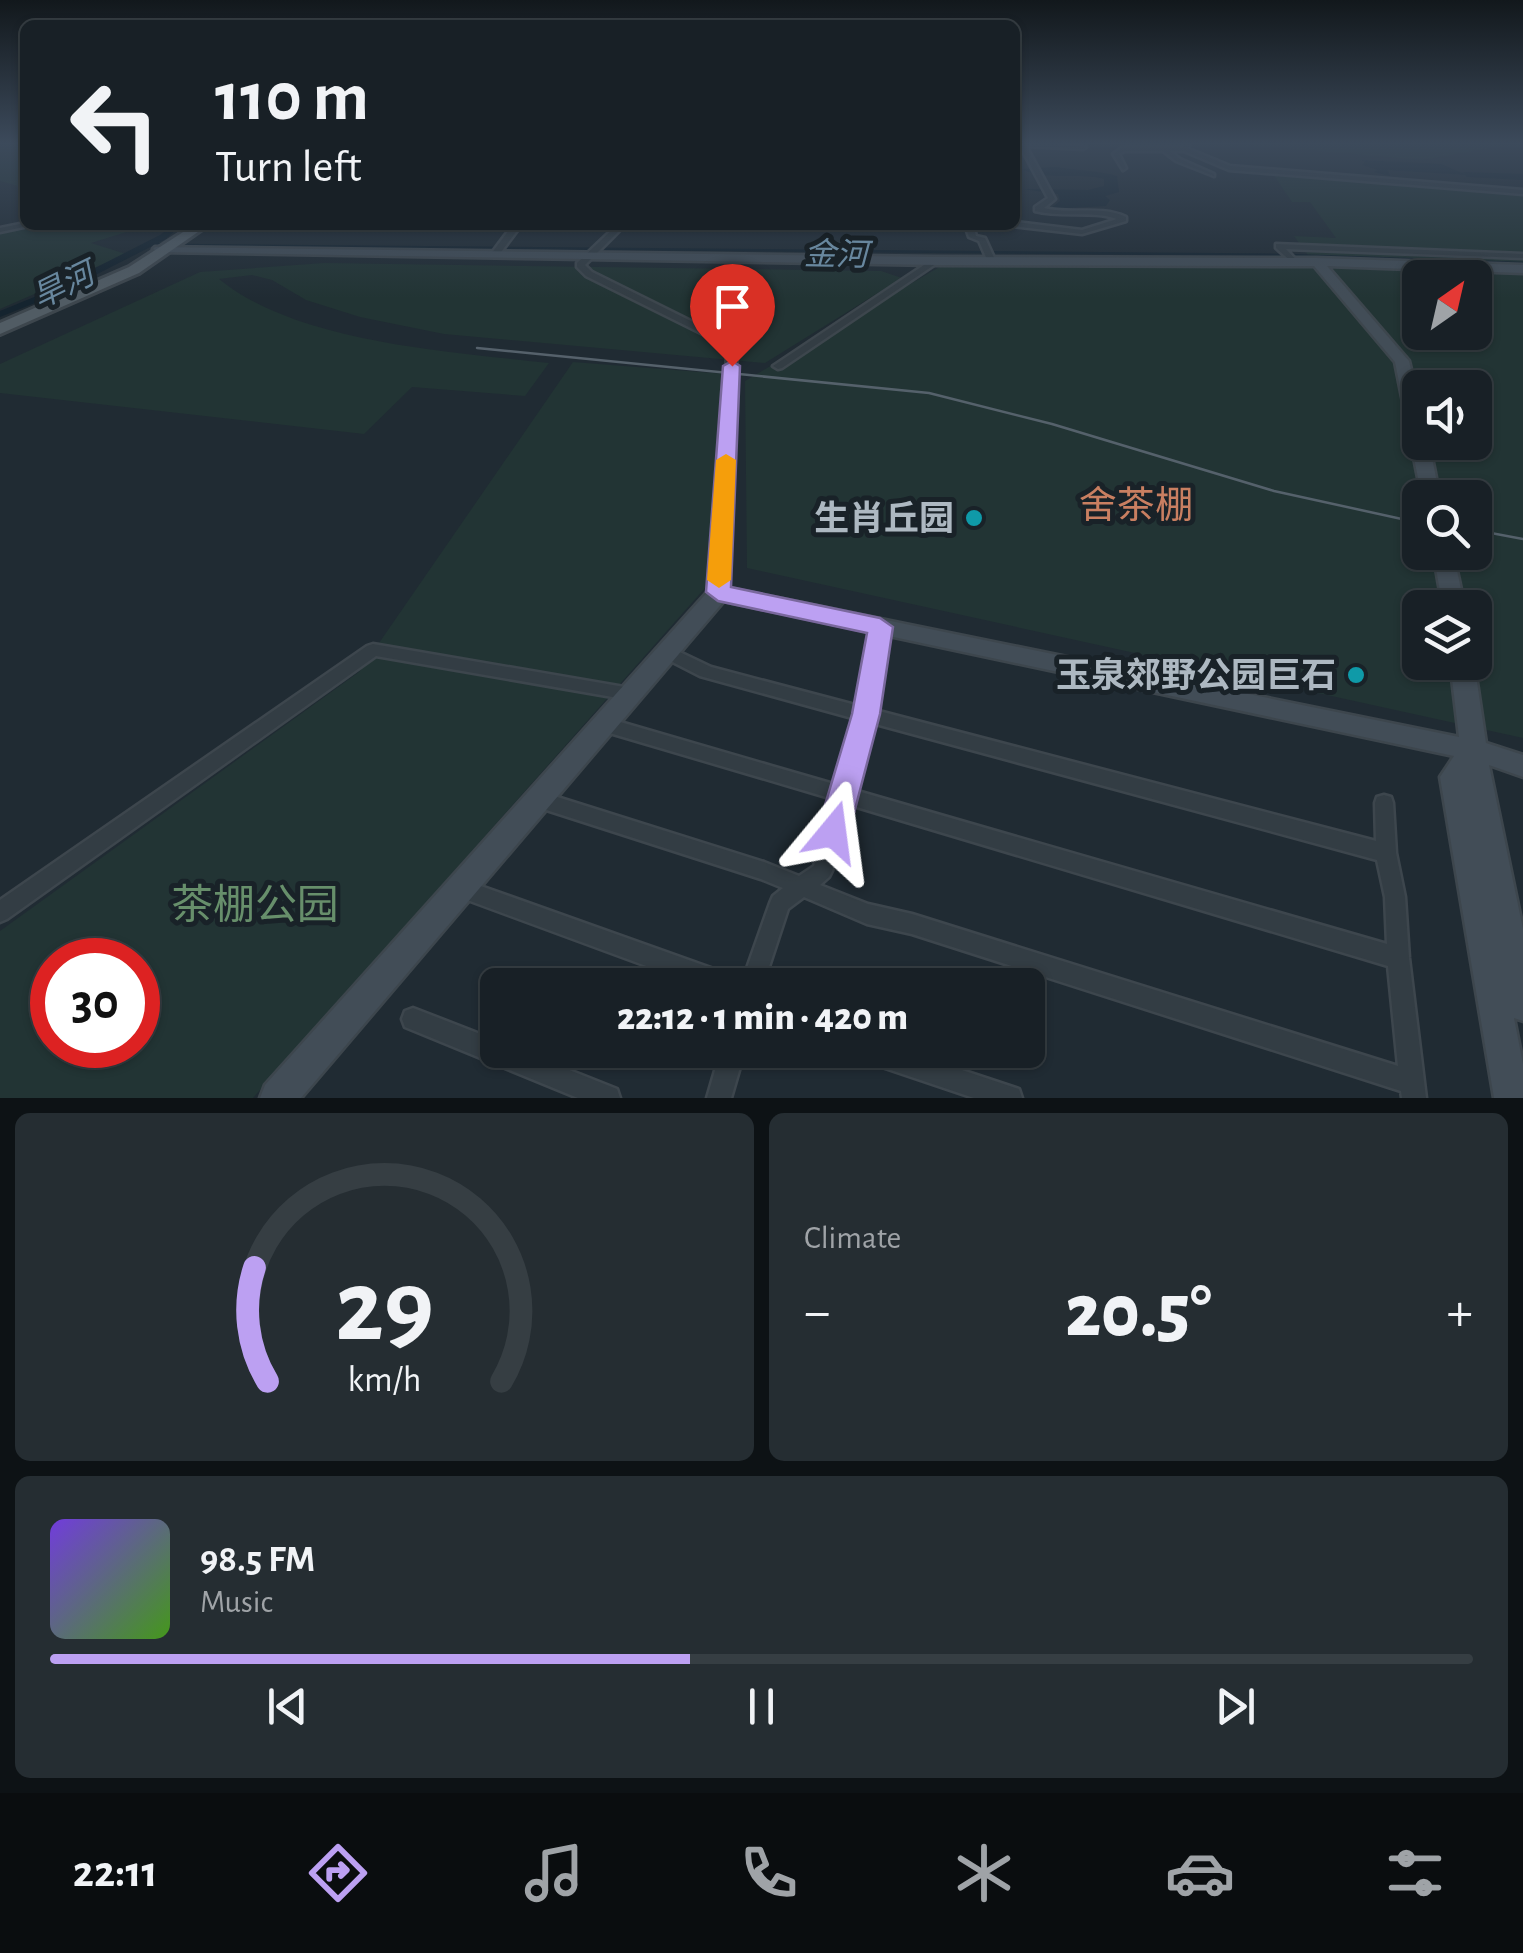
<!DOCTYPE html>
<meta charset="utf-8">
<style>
body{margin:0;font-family:"Alegreya Sans","Noto Sans SC",sans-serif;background:#252d32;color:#f1f3f6;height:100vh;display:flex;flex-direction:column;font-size:38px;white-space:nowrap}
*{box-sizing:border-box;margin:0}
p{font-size:32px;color:#9fa3a7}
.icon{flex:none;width:55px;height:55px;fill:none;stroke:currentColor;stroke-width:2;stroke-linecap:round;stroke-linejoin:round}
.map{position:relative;height:1098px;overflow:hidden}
.panel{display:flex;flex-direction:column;gap:15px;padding:15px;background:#0d1215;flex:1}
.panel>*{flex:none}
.top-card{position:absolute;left:20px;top:20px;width:1000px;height:210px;border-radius:15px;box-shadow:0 2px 8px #0004,0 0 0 2px #363e43;background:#182026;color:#f1f3f6;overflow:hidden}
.needle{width:65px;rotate:34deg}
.buttons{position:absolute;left:1402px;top:260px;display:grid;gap:20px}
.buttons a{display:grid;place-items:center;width:90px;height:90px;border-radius:15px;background:#182026;box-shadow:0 2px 8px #0004,0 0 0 2px #363e43;font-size:50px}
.speed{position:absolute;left:30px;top:938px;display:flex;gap:20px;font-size:50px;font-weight:700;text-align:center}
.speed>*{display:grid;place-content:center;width:130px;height:130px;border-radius:50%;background:#182026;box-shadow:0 2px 8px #0004,0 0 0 2px #363e43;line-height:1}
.speed .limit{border:15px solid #d22;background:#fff;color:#111}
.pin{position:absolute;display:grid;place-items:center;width:85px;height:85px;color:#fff;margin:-102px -42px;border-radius:50% 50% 50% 0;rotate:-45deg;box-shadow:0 0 10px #0007}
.pin .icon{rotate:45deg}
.me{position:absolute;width:110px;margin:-55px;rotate:16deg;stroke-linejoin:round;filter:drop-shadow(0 0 8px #0008)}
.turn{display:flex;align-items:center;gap:35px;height:210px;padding:0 30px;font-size:45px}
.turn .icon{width:130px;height:130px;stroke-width:2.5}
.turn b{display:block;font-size:70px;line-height:85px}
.big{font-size:75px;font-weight:800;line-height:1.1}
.panel .card{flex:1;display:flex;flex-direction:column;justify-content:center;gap:15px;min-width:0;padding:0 35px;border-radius:15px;background:#252d32}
.panel .dial{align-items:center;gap:0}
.dial svg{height:260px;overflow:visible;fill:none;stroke:#363e43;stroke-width:7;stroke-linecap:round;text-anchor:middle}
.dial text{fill:#f1f3f6;stroke:none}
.song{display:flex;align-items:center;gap:30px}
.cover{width:120px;height:120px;border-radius:15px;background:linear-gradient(135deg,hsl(260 70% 55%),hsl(100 70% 35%))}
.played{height:10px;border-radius:5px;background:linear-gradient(90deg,#bca0f2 45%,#363e43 45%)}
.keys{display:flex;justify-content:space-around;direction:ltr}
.heat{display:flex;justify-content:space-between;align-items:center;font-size:55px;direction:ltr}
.panel .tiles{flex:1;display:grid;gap:15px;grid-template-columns:1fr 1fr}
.card:last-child{grid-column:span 2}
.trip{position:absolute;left:480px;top:968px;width:565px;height:100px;border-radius:15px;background:#182026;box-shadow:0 2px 8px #0004,0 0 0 2px #363e43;font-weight:800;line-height:100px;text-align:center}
.tabs{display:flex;height:160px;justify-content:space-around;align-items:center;background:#0a0d0f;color:#9fa3a7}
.tabs .icon{width:70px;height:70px}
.tabs .current{color:#bca0f2}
.tabs b{font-size:45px;color:#f1f3f6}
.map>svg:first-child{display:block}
.green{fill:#223434;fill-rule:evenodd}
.water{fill:#15242f}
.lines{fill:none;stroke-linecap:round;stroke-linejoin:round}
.stream{stroke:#15242f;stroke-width:2.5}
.canal{fill:#15242f;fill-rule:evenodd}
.river{fill:#15242f;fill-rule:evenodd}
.street-casing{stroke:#3d464d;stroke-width:5}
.secondary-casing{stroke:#3d464d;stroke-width:5}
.primary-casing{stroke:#3d464d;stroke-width:6}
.street{fill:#333d44;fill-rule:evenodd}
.secondary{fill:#424d57;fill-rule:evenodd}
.primary{fill:#515c64;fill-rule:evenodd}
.tram{stroke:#55616b;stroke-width:2.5}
.route{fill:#bca0f2;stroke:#7a689d;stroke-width:2.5}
.slow{fill:#f59e0b}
.culture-dot{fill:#0f9aa8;stroke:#192228;stroke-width:4}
.labels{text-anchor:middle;stroke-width:10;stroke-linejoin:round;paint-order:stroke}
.far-water-label{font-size:32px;font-style:italic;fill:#68879e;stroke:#192228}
.poi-label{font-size:35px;font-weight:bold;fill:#adb8c1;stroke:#192228;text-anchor:end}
.neighbourhood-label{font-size:38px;fill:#c97f61;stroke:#192228}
.near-park-label{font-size:42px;fill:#678f6b;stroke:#192228}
</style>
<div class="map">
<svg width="1523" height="1098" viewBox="0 0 1523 1098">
<rect width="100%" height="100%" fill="#202b33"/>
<g class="green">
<polygon points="0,144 25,144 25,188 0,181"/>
<polygon points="1239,144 1498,144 1501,146 1422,160"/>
<polygon points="1273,174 1523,195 1523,266 1310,258 1294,236 1336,238 1310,202 1292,202"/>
<polygon points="37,225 146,226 91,243 126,254 0,309 0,232"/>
<path d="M 324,263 L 881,271 L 902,278 L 765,363 L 444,334 L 360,317 L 306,300 L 272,280 L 252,275 L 219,279 C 297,343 451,352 549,363 L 525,396 L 412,387 L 364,434 L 0,393 L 0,364 L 200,272 Z"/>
<path d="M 1320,265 L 1523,270 L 1523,738 L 747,568 L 745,381 L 941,266 ZM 1420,278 L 1475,278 L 1475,332 L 1420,332 ZM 1420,388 L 1475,388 L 1475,442 L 1420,442 ZM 1420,498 L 1475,498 L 1475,552 L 1420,552 ZM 1420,608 L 1475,608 L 1475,662 L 1420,662 Z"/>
<path d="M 573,362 L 726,374 L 705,588 L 253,1098 L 0,1098 L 0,931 L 359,672 ZM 52,960 L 138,960 L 138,1045 L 52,1045 Z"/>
</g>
<g class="water">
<polygon points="1360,160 1441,164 1467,175 1388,170 1390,176 1374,172 1378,170 1362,165 1365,162"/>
<path d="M 1056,167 C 1078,171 1097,170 1117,176 L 1119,192 L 1105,196 L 1110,200 L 1106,206 L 1050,209 L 1060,201 L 1058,194 L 1023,189 L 1088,190 L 1104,186 L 1104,179 C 1079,172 1043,181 1022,169 Z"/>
</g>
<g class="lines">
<g class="stream">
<polyline points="150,244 165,244"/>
<polyline points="175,245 1289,255 1523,263"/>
</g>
<polygon class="canal" points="173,225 181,225 166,239 60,293 0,317 0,311 54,289 160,235"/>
<polygon class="river" points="1463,172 1523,174 1523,180 1467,177"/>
<defs>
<g id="street">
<path d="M 1019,144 L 1055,144 L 1086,147 L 1083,149 L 1026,146 L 1055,199 L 1044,208 C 1071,215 1100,205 1126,217 L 1126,221 L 1082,234 L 1012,226 L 1015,225 L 1015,222 L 1082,230 L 1117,219 C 1091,210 1062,218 1035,211 L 1035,207 L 1048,198 Z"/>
<polygon points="1183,144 1189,144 1189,149 1230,166 1523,190 1523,194 1229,170 1184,151 1170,151 1180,159 1214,174 1214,176 1176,161 1163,151 1124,151 1119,154 1126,168 1123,170 1113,154 1123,147 1183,147"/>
<polygon points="25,223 33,225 0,232 0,228"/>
<polygon points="617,225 625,225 585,265 592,272 721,336 737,355 726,593 724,596 719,598 712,593 727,355 715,340 586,276 577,267 577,263"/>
<polygon points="965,225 973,225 976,236 985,238 996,262 995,264 989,264 979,241 969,237"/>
<polygon points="512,226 519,228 498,256 492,256 491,254"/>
<polygon points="1276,244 1523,254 1523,258 1286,249 1298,262 1294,264 1276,248"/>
<polygon points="933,259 940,261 782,368 778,369 773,366"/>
<path d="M 881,622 L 886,623 L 889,627 L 875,710 L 1376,841 L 1375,803 L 1377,797 L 1384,795 L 1391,797 L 1393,803 L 1396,853 L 1405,897 L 1409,958 L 1426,1098 L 1402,1098 L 1401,1091 L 912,934 L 867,924 L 804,897 L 788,909 L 763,985 L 741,985 L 770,903 L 773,896 L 783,888 L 761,879 L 531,805 L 529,799 L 531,793 L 538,791 L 764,862 L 799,876 L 814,866 L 833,799 L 603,731 L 597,729 L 594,724 L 597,719 L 603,717 L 837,785 L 856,719 L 700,676 L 661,656 L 659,652 L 661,648 L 667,646 L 711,667 L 859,706 L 873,627 L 876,623 ZM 872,723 L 1377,860 L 1385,897 L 1387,944 L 854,790 ZM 850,805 L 1388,966 L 1398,1066 L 912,914 L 868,904 L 820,885 L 829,877 L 832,871 Z"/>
<polygon points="373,644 630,688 636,690 638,694 636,698 630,700 376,656 7,919 0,922 0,900 367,646"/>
<polygon points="461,879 728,974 736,977 739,985 698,985 454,895 451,888 454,881"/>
<polygon points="413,1008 498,1041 498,1050 519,1050 617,1089 620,1098 578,1098 405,1027 402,1019 405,1011"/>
<polygon points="721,1050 745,1050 731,1098 707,1098"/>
<polygon points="855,1050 902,1050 1019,1089 1022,1098 974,1098 867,1062 859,1058"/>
</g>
<g id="secondary">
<polygon points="155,247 936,257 1317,258 1523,265 1523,273 1327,266 1409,361 1420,406 1420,442 1429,442 1440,498 1422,498 1395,362 1314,266 936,265 159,252 153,249"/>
<polygon points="1433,552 1453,552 1465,608 1443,608"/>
<polygon points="719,586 1459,737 1450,662 1474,662 1486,743 1523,755 1523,777 1489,765 1523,929 1523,1021 1514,1018 1523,1064 1523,1098 1494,1098 1440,777 1454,756 724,601 301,1098 260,1098 265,1085 711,588"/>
</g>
<polygon id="primary" points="194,225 208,225 139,273 0,334 0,323 129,267"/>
</defs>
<use href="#street" class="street-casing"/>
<use href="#secondary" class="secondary-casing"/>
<use href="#primary" class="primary-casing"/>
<use href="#street" class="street"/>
<use href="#secondary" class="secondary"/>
<use href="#primary" class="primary"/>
<g class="tram">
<polyline points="477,348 929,393 1052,424 1274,491 1420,523"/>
<polyline points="1475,530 1523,539"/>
</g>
</g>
<linearGradient id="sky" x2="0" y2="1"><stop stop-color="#12181c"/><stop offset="0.48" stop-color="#3c4a5b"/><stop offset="1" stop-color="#3c4a5b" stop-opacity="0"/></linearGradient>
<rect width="1523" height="298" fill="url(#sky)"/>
<polygon class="route" points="732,361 740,366 731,587 880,618 893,627 880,714 849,832 845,842 833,846 822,842 817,832 852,714 867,633 718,601 706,592 723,366"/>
<polygon class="slow" points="726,454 736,460 731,580 719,588 707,580 716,460"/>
<g class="culture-dot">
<circle cx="974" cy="518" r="10"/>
<circle cx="1356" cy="675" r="10"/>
</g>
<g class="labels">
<g class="far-water-label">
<text transform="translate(836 254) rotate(1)" y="11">金河</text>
<text transform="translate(63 285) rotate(-26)" y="11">旱河</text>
</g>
<g class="poi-label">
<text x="954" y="530">生肖丘园</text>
<text x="1336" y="687">玉泉郊野公园巨石</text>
</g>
<g class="neighbourhood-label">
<text x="1136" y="518">舍茶棚</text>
</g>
<g class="near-park-label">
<text x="255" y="919">茶棚公园</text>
</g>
</g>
</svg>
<div class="buttons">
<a><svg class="needle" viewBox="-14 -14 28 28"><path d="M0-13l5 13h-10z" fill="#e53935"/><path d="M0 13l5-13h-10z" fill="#9fa3a7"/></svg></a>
<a><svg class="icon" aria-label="sound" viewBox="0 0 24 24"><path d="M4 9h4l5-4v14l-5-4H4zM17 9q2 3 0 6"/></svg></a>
<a><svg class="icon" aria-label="search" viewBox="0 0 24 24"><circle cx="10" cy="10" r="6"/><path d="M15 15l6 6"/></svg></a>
<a><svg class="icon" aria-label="layers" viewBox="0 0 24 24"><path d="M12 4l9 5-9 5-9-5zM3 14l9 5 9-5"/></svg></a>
</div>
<div class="speed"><div class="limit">30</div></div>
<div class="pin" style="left:732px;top:366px;background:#d93025"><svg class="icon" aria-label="arrive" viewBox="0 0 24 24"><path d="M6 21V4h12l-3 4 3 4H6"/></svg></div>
<svg class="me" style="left:833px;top:832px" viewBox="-20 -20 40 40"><path d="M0-17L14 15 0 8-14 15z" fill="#bca0f2" stroke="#fff" stroke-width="4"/></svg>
<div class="trip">22:12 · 1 min · 420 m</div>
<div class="top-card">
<div class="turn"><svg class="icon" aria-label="left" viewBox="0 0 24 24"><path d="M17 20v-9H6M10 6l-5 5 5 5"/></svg><div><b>110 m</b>Turn left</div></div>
</div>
</div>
<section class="panel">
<div class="tiles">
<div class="card dial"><svg viewBox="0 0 100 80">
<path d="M14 69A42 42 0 1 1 86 69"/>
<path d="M14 69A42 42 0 0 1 10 34" stroke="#bca0f2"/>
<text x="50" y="56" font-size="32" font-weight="700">29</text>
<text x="50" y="72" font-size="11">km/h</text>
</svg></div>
<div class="card"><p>Climate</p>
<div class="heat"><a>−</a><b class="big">20.5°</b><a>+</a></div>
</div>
<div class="card">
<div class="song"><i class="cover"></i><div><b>98.5 FM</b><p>Music</p></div></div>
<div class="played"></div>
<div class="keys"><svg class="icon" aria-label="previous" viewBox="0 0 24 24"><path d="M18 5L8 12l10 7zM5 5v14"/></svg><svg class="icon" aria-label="pause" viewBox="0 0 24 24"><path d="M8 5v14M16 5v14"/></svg><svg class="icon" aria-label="next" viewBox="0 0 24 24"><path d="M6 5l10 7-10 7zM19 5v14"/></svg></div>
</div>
</div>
</section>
<nav class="tabs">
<b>22:11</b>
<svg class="icon current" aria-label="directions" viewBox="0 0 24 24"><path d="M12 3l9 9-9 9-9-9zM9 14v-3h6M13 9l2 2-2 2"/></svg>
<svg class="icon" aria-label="music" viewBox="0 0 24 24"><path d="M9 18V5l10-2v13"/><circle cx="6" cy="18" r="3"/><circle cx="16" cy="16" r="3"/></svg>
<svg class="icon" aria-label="phone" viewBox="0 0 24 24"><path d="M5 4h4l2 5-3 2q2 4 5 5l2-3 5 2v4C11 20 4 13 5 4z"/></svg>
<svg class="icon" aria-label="climate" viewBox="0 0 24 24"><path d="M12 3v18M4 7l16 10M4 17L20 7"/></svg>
<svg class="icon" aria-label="car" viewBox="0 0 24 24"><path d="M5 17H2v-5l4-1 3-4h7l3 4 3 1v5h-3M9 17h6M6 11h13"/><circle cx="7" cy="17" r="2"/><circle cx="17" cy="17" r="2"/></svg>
<svg class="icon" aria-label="filters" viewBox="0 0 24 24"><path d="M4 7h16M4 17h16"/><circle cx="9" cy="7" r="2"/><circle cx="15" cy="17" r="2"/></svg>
</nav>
